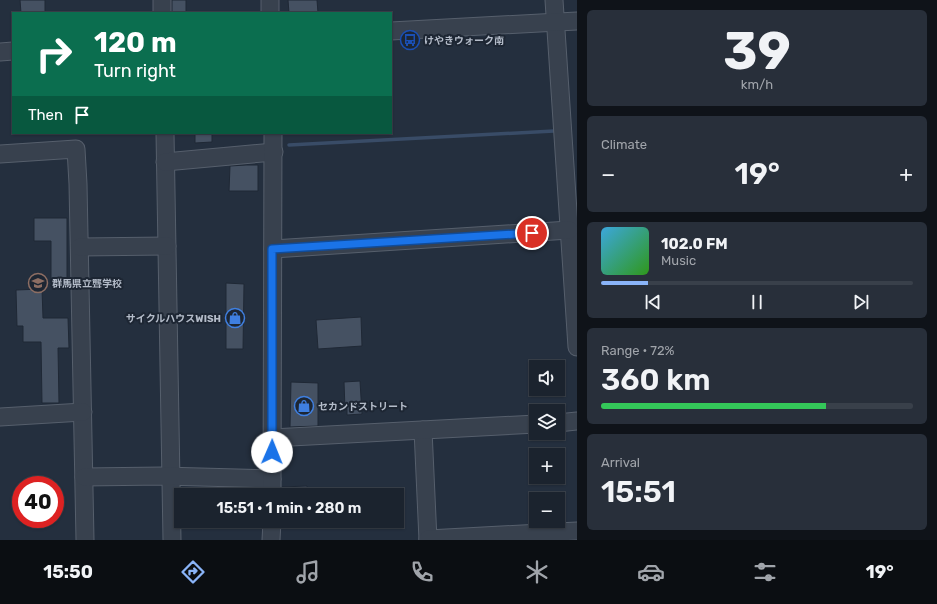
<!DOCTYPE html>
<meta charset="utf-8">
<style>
body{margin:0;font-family:Rubik,"Noto Sans JP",sans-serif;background:#282f3a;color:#f1f3f6;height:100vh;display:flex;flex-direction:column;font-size:15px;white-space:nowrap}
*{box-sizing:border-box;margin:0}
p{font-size:13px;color:#a0a4aa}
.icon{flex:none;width:22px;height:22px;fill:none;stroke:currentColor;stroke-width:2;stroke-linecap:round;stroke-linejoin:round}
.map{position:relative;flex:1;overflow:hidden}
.panel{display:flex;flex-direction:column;gap:10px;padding:10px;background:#0f1319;width:360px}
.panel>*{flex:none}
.hud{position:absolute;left:12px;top:12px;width:380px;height:122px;border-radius:0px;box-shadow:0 1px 3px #0004,0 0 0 1px #39404a;background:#0b6e4f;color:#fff;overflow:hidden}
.fabs{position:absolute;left:529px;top:360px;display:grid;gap:8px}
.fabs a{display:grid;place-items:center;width:36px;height:36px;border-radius:0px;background:#1b232e;box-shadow:0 1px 3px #0004,0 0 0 1px #39404a;font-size:20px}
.speed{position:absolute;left:12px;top:476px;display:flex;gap:8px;font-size:20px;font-weight:700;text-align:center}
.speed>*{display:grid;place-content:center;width:52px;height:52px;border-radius:50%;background:#1b232e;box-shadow:0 1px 3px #0004,0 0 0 1px #39404a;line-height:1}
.speed .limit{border:6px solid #d22;background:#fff;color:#111}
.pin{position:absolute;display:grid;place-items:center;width:34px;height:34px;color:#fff;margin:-17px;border:2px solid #fff;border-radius:50%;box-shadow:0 1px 4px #0007}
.me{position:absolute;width:44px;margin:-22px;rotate:1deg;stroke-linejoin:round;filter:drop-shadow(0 0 3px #0008)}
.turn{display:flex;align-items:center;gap:14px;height:84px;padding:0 16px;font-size:18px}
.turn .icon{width:52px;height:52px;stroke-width:2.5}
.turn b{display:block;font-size:28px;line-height:34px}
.then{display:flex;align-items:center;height:38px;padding:0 16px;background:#0003;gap:8px;font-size:15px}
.big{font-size:30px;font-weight:600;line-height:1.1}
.panel .card{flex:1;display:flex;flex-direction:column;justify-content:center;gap:6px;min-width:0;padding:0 14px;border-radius:6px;background:#282f3a}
.panel .dial{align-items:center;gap:0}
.dial b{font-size:52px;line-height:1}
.song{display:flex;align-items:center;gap:12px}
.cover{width:48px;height:48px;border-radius:6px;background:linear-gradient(135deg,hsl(200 70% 55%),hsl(110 70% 35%))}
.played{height:4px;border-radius:2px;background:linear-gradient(90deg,#8ab4f8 15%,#39404a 15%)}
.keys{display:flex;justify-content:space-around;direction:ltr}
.heat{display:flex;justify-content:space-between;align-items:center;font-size:22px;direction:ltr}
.charge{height:6px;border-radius:3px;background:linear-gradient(90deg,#34c759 72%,#39404a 0)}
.trip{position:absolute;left:174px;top:488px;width:230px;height:40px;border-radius:0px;background:#1b232e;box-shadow:0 1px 3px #0004,0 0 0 1px #39404a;font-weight:600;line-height:40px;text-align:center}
.menu{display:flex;height:64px;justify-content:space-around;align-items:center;background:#0b0e12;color:#a0a4aa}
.menu .icon{width:28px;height:28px}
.menu .on{color:#8ab4f8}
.menu b{font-size:18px;color:#f1f3f6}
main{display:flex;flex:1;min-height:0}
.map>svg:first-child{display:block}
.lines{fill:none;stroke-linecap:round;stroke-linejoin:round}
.stream{stroke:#394c67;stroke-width:3.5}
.building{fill:#455162;stroke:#1f2835}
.minor-casing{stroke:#565f6c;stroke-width:19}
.minor{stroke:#38414e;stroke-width:17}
.route-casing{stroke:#114b97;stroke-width:10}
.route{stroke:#1a73e8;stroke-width:7}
.labels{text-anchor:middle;stroke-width:4;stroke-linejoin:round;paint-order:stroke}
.poi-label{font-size:10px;font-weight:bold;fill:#b4bcc9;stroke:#1d2633;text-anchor:start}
</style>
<main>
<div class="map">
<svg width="577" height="540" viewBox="0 0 577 540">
<rect width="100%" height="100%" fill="#242f3e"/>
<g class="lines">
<polyline class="stream" points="289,145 554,131"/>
</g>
<g class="building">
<polygon points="20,0 45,0 45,13 21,13"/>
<rect x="172" y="0" width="14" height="13"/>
<polygon points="288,0 317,0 318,13 289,13"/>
<polygon points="195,133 212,133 212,142 195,143"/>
<polygon points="246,165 258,165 258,191 229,191 230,166"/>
<polygon points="34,218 67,218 67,283 51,283 51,241 34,241"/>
<polygon points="226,283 244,284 243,349 226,349"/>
<polygon points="42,289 43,318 68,318 69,348 58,348 59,403 42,403 41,342 23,342 23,326 17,326 16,290"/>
<polygon points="361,317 362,346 318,349 316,320"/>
<polygon points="360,381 362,414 347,415 347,409 345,409 344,382"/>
<polygon points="291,382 318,383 318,426 290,427"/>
<polygon points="307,486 307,495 282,495 282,487"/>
</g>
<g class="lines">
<defs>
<g id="minor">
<polyline points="162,0 162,13"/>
<polyline points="270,0 270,13"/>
<polyline points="554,0 577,347"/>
<polyline points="391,31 577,21"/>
<polyline points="0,52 13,51"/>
<polyline points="165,133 172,540"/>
<polyline points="0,154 76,149 78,184 85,540"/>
<polyline points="165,162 274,152"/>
<polyline points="80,247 167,246"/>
<polyline points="273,249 569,230"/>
<polyline points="0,417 83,412"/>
<polyline points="558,423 577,421"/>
<polyline points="423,430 428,540"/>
<polyline points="272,438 536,424"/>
<polyline points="84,477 163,476 272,479"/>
<polyline points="272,495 273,133"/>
<polyline points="428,539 577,531"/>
<polyline points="271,540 272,521"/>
</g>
</defs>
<use href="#minor" class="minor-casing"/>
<use href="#minor" class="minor"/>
</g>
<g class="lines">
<defs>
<polyline id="route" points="272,452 272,249 532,233"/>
</defs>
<use href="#route" class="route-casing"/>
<use href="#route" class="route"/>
</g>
<defs>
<symbol id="bus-ring" viewBox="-11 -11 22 22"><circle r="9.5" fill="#1d2633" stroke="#1a4fb4" stroke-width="1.5"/><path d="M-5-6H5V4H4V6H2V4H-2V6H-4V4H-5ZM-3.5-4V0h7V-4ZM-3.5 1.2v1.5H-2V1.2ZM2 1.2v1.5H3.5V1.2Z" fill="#1a4fb4"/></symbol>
<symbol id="school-ring" viewBox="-11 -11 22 22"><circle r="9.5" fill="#1d2633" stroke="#8d6e63" stroke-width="1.5"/><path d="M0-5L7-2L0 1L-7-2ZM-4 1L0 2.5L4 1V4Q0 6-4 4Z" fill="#8d6e63"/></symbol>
<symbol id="shop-ring" viewBox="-11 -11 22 22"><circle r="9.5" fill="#1d2633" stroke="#3f7fe0" stroke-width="1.5"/><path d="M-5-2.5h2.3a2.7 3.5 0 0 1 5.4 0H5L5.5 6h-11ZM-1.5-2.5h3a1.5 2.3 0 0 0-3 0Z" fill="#3f7fe0"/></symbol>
</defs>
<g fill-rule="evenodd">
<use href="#bus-ring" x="399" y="29" width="22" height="22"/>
<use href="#school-ring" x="27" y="272" width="22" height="22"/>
<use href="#shop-ring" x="224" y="307" width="22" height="22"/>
<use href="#shop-ring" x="293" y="395" width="22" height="22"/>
</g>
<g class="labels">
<g class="poi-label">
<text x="424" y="44">けやきウォーク南</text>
<text x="52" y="287">群馬県立聾学校</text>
<text x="221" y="322" text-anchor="end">サイクルハウスWISH</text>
<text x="318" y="410">セカンドストリート</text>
</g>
</g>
</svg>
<div class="fabs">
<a><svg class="icon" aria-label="sound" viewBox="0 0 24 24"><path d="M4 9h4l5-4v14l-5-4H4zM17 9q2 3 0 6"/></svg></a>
<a><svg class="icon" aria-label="layers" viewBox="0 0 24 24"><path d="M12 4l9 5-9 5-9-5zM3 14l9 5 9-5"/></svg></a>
<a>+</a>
<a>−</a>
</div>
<div class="speed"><div class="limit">40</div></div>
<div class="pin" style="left:532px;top:233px;background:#d93025"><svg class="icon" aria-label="arrive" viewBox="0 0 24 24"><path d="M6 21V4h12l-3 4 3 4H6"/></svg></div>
<svg class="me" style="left:272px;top:452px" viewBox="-20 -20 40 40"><circle r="19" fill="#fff"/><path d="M0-13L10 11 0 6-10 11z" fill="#1a73e8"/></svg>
<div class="trip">15:51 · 1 min · 280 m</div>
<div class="hud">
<div class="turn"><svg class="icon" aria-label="right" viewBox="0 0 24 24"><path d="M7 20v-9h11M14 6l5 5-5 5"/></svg><div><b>120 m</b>Turn right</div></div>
<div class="then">Then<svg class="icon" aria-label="arrive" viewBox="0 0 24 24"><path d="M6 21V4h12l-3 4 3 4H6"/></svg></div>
</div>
</div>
<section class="panel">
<div class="card dial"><b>39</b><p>km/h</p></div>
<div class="card"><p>Climate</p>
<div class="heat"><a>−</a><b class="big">19°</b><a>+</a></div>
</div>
<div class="card">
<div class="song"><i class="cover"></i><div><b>102.0 FM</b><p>Music</p></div></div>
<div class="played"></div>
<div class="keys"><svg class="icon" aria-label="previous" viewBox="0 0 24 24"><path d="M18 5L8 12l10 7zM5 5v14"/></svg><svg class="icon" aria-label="pause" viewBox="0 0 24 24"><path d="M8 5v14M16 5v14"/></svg><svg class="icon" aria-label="next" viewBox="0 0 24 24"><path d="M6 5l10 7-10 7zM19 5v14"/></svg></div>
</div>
<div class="card"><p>Range · 72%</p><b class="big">360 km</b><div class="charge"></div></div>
<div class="card"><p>Arrival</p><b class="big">15:51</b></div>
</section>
</main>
<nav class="menu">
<b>15:50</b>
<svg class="icon on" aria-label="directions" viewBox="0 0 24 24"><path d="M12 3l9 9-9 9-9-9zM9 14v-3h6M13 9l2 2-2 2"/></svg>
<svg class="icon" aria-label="music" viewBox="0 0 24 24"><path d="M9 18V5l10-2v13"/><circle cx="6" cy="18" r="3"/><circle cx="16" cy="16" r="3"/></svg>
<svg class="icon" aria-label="phone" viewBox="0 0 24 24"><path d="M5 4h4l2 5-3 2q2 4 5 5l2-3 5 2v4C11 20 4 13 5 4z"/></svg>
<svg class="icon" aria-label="climate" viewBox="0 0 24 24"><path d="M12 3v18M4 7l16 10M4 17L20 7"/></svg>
<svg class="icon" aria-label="car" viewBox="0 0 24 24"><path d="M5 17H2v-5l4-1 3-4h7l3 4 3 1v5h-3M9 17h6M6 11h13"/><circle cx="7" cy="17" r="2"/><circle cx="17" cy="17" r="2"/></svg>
<svg class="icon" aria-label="filters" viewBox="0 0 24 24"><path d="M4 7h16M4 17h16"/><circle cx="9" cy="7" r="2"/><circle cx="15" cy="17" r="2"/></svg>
<b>19°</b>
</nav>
